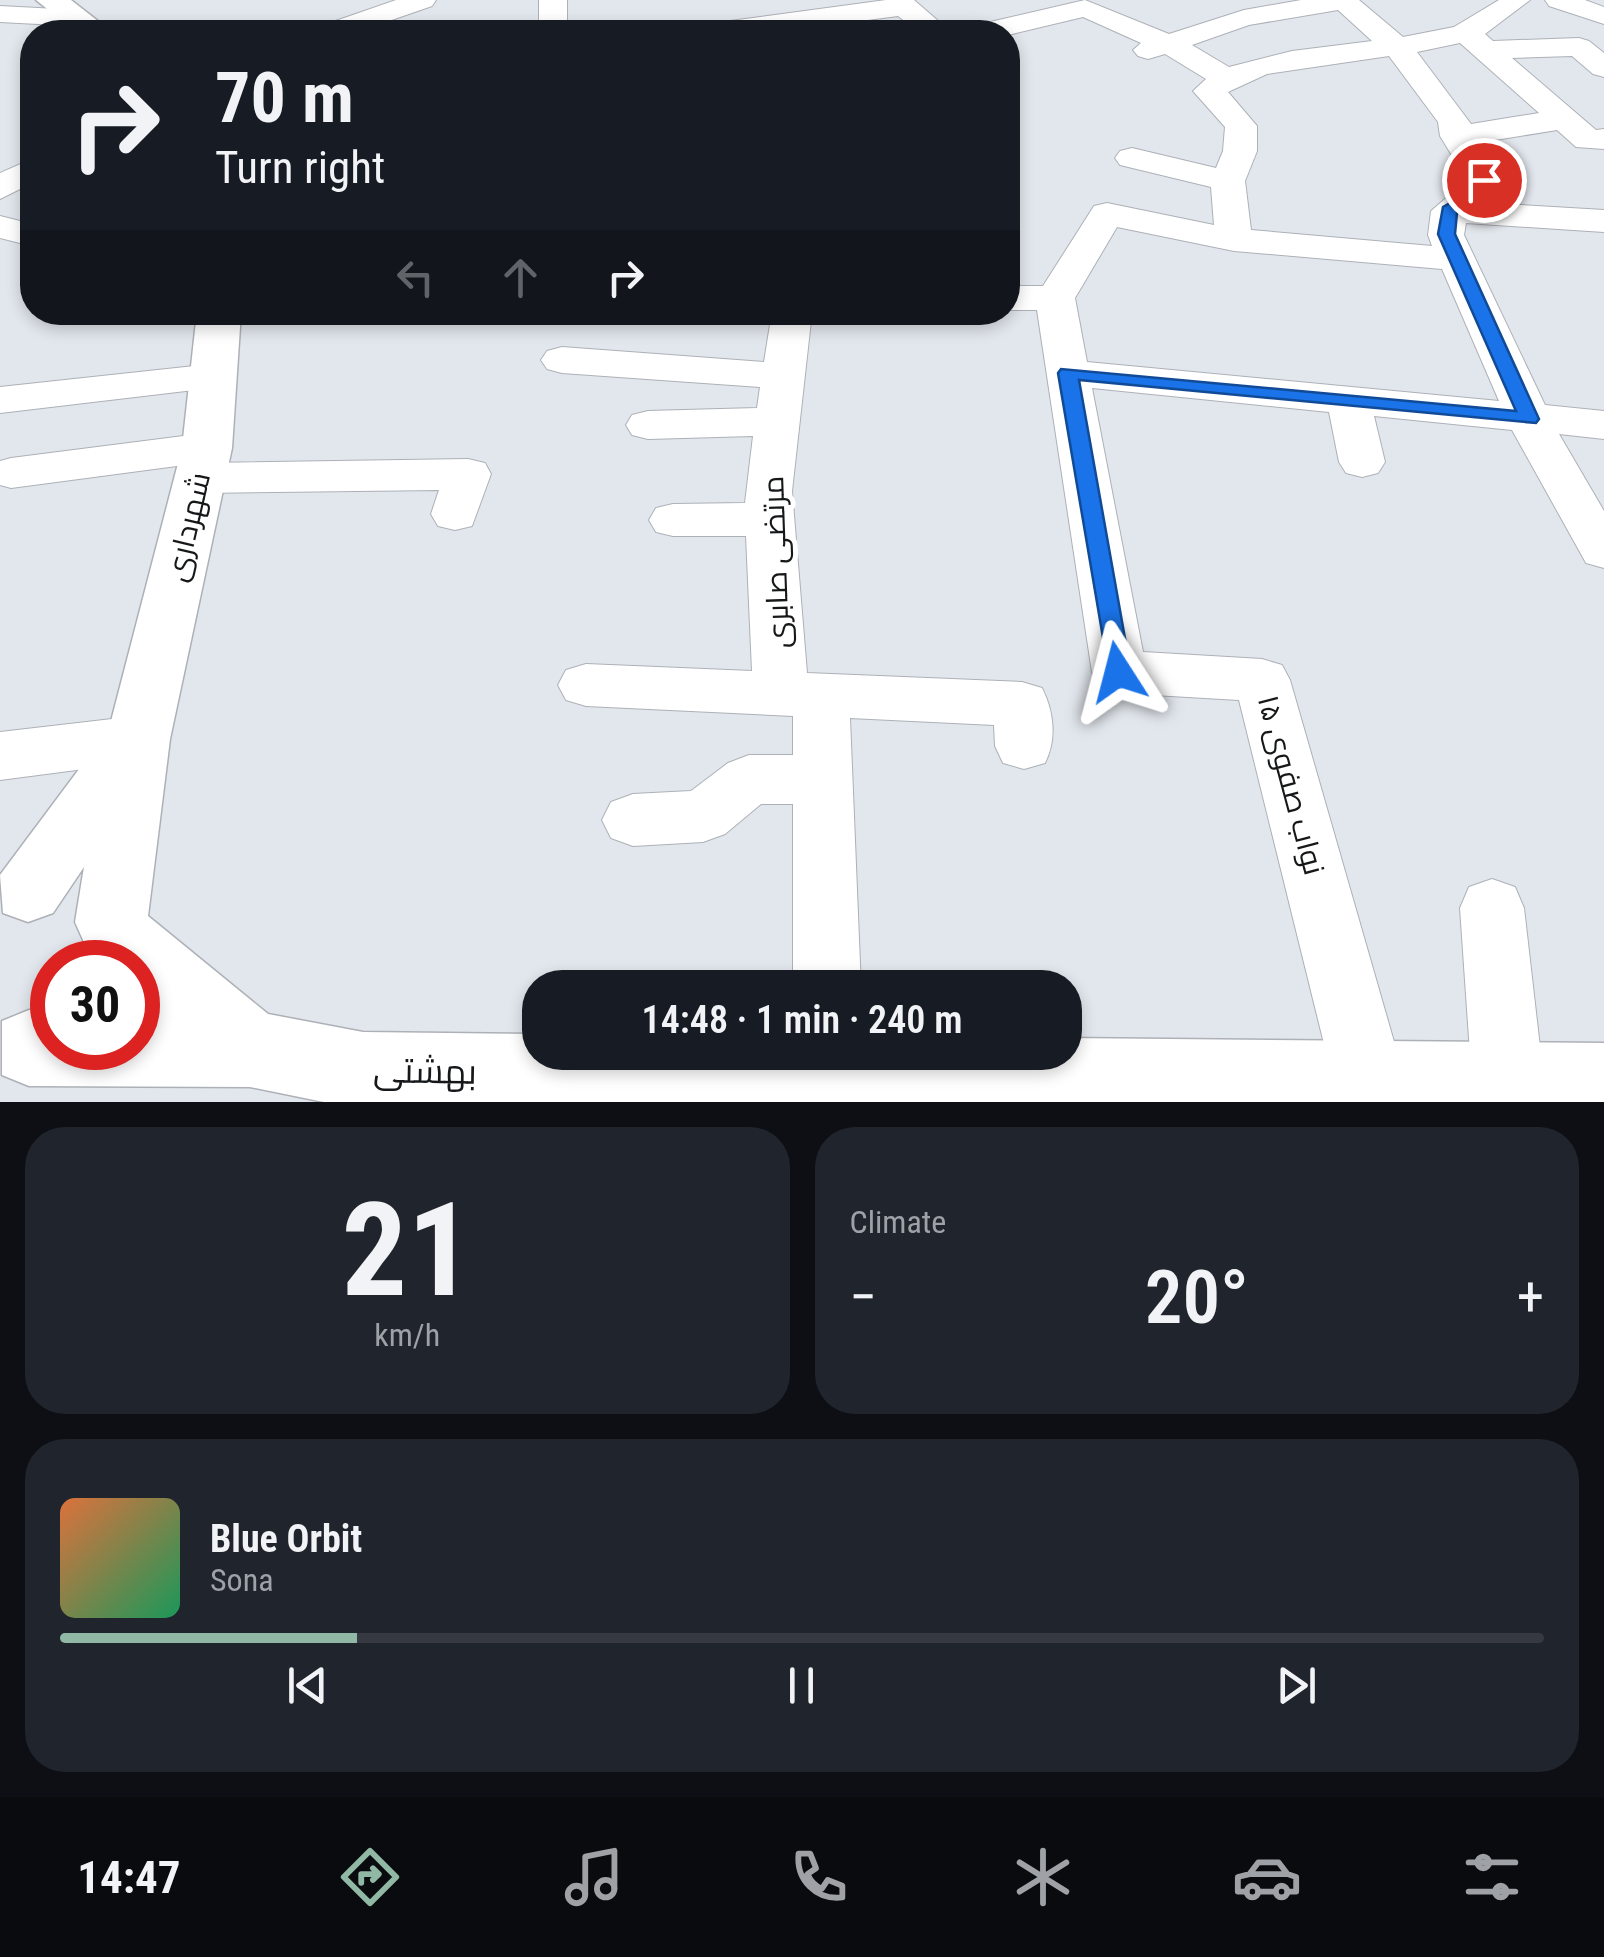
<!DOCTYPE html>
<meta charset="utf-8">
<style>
body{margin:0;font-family:"Roboto Condensed",Cairo,sans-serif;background:#20242c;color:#f1f3f6;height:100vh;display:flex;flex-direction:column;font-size:38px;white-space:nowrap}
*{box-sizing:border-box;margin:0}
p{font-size:32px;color:#9ea1a6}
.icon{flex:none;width:55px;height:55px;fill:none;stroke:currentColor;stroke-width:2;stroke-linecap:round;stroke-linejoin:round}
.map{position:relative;height:1102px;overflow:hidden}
.side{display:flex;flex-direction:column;gap:25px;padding:25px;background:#0d0f14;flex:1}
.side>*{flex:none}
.banner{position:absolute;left:20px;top:20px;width:1000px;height:305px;border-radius:40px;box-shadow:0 5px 15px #0003;background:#171b24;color:#f1f3f6;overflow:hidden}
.speed{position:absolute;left:30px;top:940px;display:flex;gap:20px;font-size:50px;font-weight:700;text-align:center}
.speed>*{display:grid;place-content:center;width:130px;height:130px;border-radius:50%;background:#171b24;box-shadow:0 5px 15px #0003;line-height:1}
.speed .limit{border:15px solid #d22;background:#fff;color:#111}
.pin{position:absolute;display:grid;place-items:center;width:85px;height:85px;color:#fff;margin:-42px;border:5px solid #fff;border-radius:50%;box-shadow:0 2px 10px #0007}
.me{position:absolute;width:110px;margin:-55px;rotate:351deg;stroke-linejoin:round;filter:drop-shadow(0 0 8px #0008)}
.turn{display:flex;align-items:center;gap:35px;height:210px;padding:0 30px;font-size:45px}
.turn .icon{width:130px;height:130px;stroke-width:2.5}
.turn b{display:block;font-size:70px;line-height:85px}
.lanes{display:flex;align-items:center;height:95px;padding:0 30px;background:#0003;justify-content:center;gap:50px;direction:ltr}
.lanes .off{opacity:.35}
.big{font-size:75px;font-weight:600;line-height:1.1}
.side .widget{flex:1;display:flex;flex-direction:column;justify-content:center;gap:15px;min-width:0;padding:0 35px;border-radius:40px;background:#20242c}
.side .dial{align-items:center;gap:0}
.dial b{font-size:130px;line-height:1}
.song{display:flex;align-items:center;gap:30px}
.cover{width:120px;height:120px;border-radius:15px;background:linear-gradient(135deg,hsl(20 70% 55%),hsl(150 70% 35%))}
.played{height:10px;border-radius:5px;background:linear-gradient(90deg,#90b8a5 20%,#363941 20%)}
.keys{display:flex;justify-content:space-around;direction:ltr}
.heat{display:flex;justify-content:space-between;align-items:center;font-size:55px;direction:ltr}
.side .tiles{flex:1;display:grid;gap:25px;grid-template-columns:1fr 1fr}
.widget:last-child{grid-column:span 2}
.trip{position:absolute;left:522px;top:970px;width:560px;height:100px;border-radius:40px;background:#171b24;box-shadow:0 5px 15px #0003;font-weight:600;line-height:100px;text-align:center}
.tab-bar{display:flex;height:160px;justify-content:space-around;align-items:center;background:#090b0e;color:#9ea1a6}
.tab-bar .icon{width:70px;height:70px}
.tab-bar .active{color:#90b8a5}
.tab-bar b{font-size:45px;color:#f1f3f6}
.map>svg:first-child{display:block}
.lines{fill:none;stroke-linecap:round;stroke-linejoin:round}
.street-casing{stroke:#adb1b7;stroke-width:2}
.secondary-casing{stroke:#adb1b7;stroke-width:3}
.street{fill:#fff;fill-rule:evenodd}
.secondary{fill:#fff;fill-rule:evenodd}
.route{fill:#1a73e8;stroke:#114b97;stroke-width:2.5}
.labels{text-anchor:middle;stroke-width:10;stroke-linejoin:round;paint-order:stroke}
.street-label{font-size:30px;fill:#151719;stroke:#fff}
.near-street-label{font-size:35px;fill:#151719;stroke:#fff}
</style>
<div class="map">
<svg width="1604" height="1102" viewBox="0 0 1604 1102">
<rect width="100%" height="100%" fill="#e2e7ed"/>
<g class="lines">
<defs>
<g id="street">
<polygon points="396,0 436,0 432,6 357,32 317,32 321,26"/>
<rect x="539" y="0" width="28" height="32"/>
<polygon points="886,0 914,0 951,32 919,32 898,16 776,32 701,32 705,26 715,23"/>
<path d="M 1085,0 L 1169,34 L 1244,10 L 1301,0 L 1359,0 L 1403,37 L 1454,27 L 1499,0 L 1530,0 L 1485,34 L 1493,41 L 1579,38 L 1589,41 L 1604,53 L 1604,77 L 1593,74 L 1572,56 L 1512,58 L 1596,130 L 1604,129 L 1604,149 L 1576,147 L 1557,130 L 1477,143 L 1501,180 L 1486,203 L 1604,210 L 1604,232 L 1466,223 L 1464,235 L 1545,405 L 1604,411 L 1604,439 L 1559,434 L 1604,511 L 1604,568 L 1586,563 L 1512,430 L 1374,416 L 1385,462 L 1378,473 L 1362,477 L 1346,473 L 1339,462 L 1329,412 L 1092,388 L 1143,652 L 1262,659 L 1282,665 L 1290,680 L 1405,1080 L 1396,1102 L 1342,1102 L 1333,1080 L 1239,700 L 1119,693 L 1100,687 L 1092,672 L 1037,310 L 1008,310 L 1008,286 L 1043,286 L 1094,206 L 1107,203 L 1214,225 L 1211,187 L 1120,165 L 1115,158 L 1120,151 L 1132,148 L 1216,168 L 1223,151 L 1225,127 L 1193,91 L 1206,79 L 1165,54 L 1148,59 L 1138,56 L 1133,50 L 1141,43 L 1083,17 L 1008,35 L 969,32 L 973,26 ZM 1338,10 L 1372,41 L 1292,51 L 1229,67 L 1192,45 L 1249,25 ZM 1460,43 L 1539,113 L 1471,124 L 1417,52 ZM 1389,56 L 1438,122 L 1440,136 L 1467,180 L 1431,211 L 1428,235 L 1432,246 L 1251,230 L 1245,181 L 1257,151 L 1257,126 L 1228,92 L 1267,74 ZM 1117,227 L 1234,251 L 1442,269 L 1499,401 L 1087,362 L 1075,298 Z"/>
<polygon points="1545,0 1585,0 1604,7 1604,24 1549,6"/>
<polygon points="0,6 76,10 90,18 76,26 0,22"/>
<polygon points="32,159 32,183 0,199 0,173"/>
<polygon points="0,216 32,224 32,246 0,238"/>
<path d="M 772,312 L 812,312 L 792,491 L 807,673 L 1022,682 L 1042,688 C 1054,712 1057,739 1045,763 L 1024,769 L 1003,763 L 995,746 L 994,725 L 850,718 L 861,988 L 793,988 L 793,804 L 761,804 L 725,834 L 703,842 L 633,846 L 611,838 L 602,820 L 611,802 L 633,794 L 691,791 L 728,763 L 749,755 L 793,755 L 793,716 L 586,706 L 566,700 L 558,685 L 566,670 L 586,664 L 752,671 L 746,536 L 673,536 L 656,532 L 649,520 L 656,508 L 673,504 L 745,503 L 753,436 L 648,439 L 632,435 L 626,425 L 632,415 L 648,411 L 757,408 L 760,387 L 562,373 L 547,369 L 541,360 L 547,351 L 562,347 L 764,362 Z"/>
<polygon points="213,364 228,368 234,377 228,386 0,413 0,387"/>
<polygon points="207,433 223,438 230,448 223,458 207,463 468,459 485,463 491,474 472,526 455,530 438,526 431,514 439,490 199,493 182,489 176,478 182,467 192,464 11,488 0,485 0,461 11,458"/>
<polygon points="138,716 158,723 167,739 158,755 138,762 0,780 0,732"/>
<polygon points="1492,879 1515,887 1524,908 1544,1082 1536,1102 1480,1102 1472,1082 1460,908 1469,887"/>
</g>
<g id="secondary">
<polygon points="36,0 71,0 112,32 76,32"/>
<polygon points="197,312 241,312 232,448 170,739 148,916 268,1014 363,1032 540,1034 540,1052 1065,1052 1065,1038 1604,1043 1604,1102 324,1102 250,1087 29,1086 2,1075 2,1021 29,1010 52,1010 52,1048 138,1048 138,1010 150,1011 138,1000 138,962 96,962 91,958 75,922 84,867 53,913 28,922 3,913 0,875 109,729 182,448"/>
</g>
</defs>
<use href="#street" class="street-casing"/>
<use href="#secondary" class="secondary-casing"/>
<use href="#street" class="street"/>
<use href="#secondary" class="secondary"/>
</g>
<polygon class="route" points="1484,176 1492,180 1479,200 1457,213 1455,234 1539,419 1536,423 1079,380 1131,672 1127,679 1110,679 1058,373 1061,369 1516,411 1438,234 1443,207 1467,193 1478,177"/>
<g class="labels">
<g class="street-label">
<text transform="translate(188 527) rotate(-77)" y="10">شهرداری</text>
<text transform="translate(776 562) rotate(-92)" y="10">مرتضی صابری</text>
<text transform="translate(1291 785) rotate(75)" y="10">نواب صفوی ۱۵</text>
</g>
<g class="near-street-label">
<text transform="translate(425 1071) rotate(1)" y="12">بهشتی</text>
</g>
</g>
</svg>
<div class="speed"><div class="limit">30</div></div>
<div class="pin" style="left:1484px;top:180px;background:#d93025"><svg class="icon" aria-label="arrive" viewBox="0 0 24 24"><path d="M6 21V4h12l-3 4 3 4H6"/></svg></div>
<svg class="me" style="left:1118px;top:672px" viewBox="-20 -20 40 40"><path d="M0-17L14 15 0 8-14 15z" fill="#1a73e8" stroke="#fff" stroke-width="4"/></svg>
<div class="trip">14:48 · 1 min · 240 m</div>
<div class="banner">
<div class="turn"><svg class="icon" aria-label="right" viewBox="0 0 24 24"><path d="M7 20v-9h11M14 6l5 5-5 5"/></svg><div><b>70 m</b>Turn right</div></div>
<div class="lanes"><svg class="icon off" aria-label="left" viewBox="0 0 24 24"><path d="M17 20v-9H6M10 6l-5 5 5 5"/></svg><svg class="icon off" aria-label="ahead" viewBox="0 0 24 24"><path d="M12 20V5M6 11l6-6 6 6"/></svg><svg class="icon" aria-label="right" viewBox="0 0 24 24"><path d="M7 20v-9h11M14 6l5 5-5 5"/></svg></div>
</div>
</div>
<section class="side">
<div class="tiles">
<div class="widget dial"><b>21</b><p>km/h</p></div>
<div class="widget"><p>Climate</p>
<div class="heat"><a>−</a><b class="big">20°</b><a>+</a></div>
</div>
<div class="widget">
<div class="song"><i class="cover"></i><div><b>Blue Orbit</b><p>Sona</p></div></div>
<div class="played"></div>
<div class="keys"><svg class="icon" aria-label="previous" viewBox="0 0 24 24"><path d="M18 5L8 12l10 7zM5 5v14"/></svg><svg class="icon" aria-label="pause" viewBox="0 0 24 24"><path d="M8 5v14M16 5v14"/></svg><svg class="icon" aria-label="next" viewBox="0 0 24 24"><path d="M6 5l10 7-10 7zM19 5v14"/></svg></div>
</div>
</div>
</section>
<nav class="tab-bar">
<b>14:47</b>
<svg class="icon active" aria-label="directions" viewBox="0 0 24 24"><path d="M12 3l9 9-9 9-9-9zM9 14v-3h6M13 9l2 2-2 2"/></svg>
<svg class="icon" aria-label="music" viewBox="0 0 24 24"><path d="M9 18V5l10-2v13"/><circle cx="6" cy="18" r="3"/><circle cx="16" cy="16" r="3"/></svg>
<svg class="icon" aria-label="phone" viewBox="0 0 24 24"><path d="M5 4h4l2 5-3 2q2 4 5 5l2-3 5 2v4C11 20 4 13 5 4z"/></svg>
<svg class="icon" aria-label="climate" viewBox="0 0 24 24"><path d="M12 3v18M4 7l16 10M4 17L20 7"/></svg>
<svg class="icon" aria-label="car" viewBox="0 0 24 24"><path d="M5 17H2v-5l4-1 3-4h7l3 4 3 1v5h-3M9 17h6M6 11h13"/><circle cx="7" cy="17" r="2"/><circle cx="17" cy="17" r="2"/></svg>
<svg class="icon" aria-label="filters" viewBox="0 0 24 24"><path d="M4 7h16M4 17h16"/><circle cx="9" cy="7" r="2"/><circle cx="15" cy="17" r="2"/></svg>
</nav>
